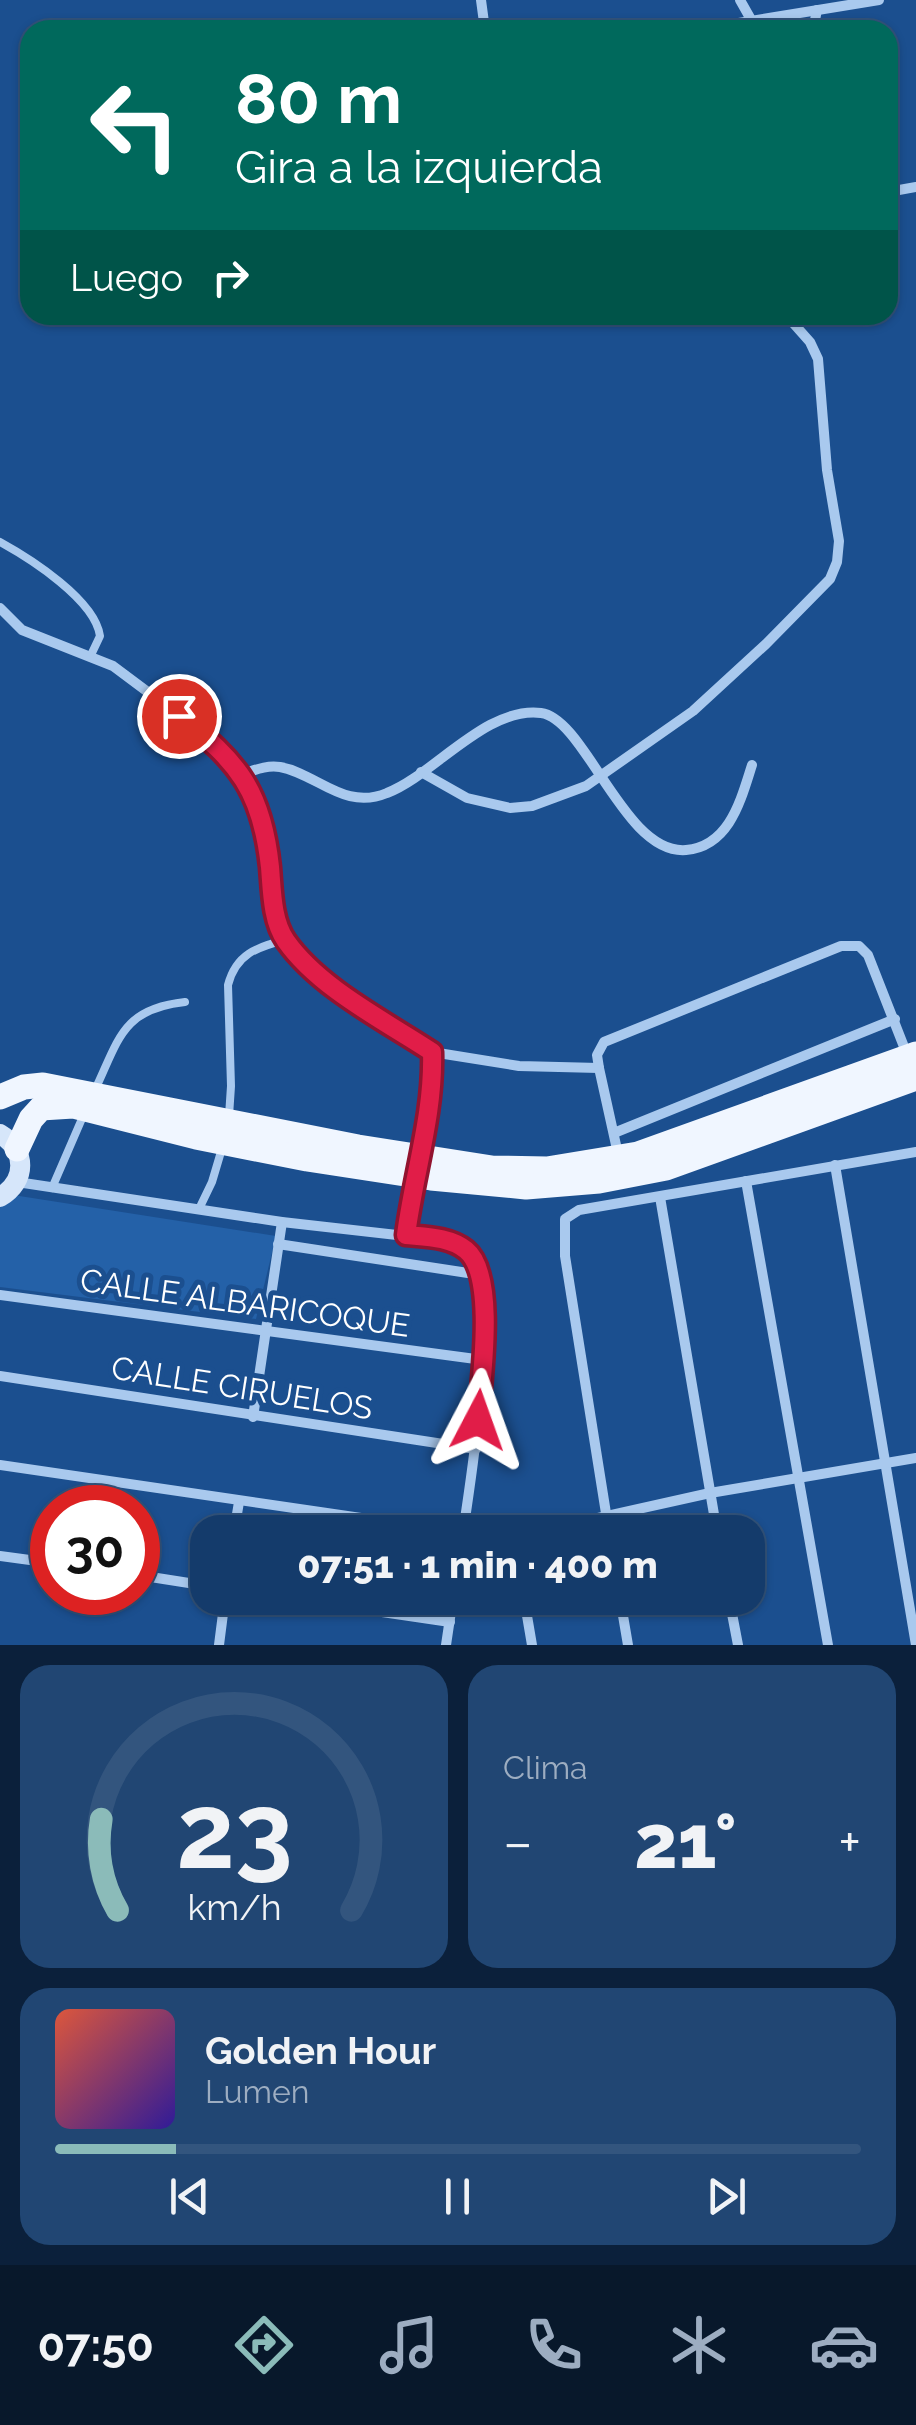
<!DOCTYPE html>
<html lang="es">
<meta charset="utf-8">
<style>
body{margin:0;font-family:Raleway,sans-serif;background:#214673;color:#f1f3f6;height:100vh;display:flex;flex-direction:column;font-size:38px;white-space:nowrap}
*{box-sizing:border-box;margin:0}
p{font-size:32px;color:#9dadc1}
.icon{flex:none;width:55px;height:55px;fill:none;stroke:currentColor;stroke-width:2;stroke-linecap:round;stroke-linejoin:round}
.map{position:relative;height:1645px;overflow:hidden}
.panel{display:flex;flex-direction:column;gap:20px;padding:20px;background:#0b203b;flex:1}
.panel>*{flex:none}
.banner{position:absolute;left:20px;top:20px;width:878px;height:305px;border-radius:30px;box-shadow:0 2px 8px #0004,0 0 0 2px #33557e;background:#00695c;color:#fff;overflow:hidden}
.speed{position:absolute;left:30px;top:1485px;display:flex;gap:20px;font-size:50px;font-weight:700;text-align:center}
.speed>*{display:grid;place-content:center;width:130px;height:130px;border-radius:50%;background:#143b6b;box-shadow:0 2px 8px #0004,0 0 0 2px #33557e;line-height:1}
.speed .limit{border:15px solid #d22;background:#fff;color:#111}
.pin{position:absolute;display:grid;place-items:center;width:85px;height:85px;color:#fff;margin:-42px;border:5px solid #fff;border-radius:50%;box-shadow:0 2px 10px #0007}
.me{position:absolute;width:110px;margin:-55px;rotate:4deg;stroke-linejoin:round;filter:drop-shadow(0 0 8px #0008)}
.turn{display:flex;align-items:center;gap:35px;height:210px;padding:0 50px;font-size:45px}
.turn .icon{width:130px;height:130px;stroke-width:2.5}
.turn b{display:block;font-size:70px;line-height:85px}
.then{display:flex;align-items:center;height:95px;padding:0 50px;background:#0003;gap:20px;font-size:38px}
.big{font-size:75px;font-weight:800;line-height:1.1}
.panel .card{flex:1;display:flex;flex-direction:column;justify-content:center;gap:15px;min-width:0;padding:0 35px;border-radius:30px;background:#214673}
.panel .dial{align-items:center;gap:0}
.dial svg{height:260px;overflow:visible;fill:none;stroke:#33557e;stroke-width:7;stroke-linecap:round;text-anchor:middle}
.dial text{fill:#f1f3f6;stroke:none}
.song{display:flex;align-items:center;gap:30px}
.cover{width:120px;height:120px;border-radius:15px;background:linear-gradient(135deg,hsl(10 70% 55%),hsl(250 70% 35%))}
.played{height:10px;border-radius:5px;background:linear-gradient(90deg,#8bbbb9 15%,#33557e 15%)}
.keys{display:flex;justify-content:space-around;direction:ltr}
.heat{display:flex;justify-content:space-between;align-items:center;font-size:55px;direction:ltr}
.panel .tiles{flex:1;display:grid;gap:20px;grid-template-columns:1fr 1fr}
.card:last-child{grid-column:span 2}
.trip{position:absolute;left:190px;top:1515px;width:575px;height:100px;border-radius:30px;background:#143b6b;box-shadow:0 2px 8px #0004,0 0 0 2px #33557e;font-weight:800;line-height:100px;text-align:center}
.tab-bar{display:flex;height:160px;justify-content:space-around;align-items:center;background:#08182b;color:#9dadc1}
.tab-bar .icon{width:70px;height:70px}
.tab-bar .active{color:#8bbbb9}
.tab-bar b{font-size:45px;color:#f1f3f6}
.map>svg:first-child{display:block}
.green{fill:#2461a8}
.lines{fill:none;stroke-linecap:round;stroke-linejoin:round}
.lane{stroke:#a9c9ee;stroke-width:8}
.street{stroke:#a9c9ee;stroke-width:10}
.secondary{stroke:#d6e6fa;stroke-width:20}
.primary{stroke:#f0f6ff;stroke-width:25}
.route-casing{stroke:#92132f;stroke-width:25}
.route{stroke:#e11d48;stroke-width:18}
.labels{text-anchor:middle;stroke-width:10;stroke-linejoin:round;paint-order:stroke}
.street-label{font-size:32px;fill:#fff;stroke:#1b4f8f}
</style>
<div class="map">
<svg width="916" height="1645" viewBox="0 0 916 1645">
<rect width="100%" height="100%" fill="#1b4f8f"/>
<polygon class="green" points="13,1195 276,1236 256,1319 0,1287 0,1207"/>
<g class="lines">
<g class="lane">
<path d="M 0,542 C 31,559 95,600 100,636 L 91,655"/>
<path d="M 94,1092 C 119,1040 121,1009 185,1002"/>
<path d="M 229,1116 L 231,1086 L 228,985 C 236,954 257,947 285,940"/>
<polyline points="52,1188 84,1114"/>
<polyline points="199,1209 212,1182 223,1145"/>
</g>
<g class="street">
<polyline points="481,0 485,30"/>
<polyline points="740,0 753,23"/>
<polyline points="696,30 879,0"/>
<polyline points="813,30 817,10"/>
<polyline points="888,192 916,187"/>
<polyline points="0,608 22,630 113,666 212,740 242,774 261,822 279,926 285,940 331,985 432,1052 519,1066 599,1068"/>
<polyline points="421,772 467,798 510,808 532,806 586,786 693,711 766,644 830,579 837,562 839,541 827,470 818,359 810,342 786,315"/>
<path d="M 242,774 C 255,770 266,765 280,767 C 318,774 344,811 387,793 C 434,775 486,706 541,713 C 586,719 624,855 686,850 C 730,846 741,799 752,765"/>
<polyline points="614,1133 895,1019"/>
<polyline points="618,1154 599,1068 597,1055 604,1042 841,946 859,946 868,955 908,1057"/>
<polyline points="420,1155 432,1096 432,1052"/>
<polyline points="835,1165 916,1645"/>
<polyline points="746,1181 828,1645"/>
<path d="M 17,1182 L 282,1222 L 450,1241 C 459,1246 470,1250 475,1259 C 499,1300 471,1480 463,1532"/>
<polyline points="660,1197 717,1532"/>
<polyline points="406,1235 415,1176"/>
<polyline points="278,1244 481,1275"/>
<polyline points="0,1295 483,1360"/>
<polyline points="0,1376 476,1449"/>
<polyline points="253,1417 282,1222"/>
<polyline points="0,1465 457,1532"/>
<polyline points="234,1532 239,1502"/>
<polyline points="535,1532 710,1493 916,1458"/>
<polyline points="609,1532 565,1256 565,1219 579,1210 916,1152"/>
<polyline points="0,1556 52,1563"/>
<polyline points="138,1575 208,1586"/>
<polyline points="287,1598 450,1622"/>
<polyline points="524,1598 532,1645"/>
<polyline points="620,1598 628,1645"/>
<polyline points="729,1598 738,1645"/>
<polyline points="219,1645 225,1598"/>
<polyline points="446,1645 453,1598"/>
</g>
<path class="secondary" d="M 0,1134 C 27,1150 27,1181 0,1197"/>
<g class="primary">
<polyline points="0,1097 24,1087 43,1085 358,1147 492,1168 547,1169 638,1154 916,1054"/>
<polyline points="17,1149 31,1119 41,1108 73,1106 196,1137 307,1159 431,1178 526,1187 599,1181 666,1168 916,1078"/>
</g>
</g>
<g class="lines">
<defs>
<path id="route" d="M 179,716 C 238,761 262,791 270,867 C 272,891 272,921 286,941 C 319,988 385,1021 432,1052 C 434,1114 414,1173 406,1235 C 427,1237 450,1237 466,1250 C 497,1275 481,1382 478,1420"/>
</defs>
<use href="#route" class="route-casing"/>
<use href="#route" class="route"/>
</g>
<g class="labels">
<g class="street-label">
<text transform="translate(245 1303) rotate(8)" y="11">CALLE ALBARICOQUE</text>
<text transform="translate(242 1388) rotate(9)" y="11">CALLE CIRUELOS</text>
</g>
</g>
</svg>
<div class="speed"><div class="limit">30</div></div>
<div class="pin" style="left:179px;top:716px;background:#d93025"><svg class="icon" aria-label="arrive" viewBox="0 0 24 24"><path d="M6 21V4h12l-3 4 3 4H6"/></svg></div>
<svg class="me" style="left:478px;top:1420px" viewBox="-20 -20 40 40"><path d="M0-17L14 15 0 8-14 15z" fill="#e11d48" stroke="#fff" stroke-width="4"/></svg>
<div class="trip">07:51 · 1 min · 400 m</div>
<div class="banner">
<div class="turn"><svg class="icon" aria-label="left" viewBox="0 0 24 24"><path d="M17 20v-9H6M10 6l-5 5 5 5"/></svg><div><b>80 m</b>Gira a la izquierda</div></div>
<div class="then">Luego<svg class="icon" aria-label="right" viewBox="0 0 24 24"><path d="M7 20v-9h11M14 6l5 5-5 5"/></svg></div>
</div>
</div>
<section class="panel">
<div class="tiles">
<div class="card dial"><svg viewBox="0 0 100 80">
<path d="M14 69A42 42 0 1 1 86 69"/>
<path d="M14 69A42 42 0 0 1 9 41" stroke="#8bbbb9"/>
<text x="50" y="56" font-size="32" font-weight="700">23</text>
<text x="50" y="72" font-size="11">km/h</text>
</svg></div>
<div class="card"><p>Clima</p>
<div class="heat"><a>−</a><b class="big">21°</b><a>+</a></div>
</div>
<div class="card">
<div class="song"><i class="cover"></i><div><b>Golden Hour</b><p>Lumen</p></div></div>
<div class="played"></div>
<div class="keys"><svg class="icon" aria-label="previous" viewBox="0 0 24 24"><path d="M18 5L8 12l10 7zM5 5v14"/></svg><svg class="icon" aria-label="pause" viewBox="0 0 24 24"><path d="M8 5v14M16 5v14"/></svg><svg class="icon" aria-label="next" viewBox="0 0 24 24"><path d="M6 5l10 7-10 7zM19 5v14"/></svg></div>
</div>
</div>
</section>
<nav class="tab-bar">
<b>07:50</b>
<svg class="icon active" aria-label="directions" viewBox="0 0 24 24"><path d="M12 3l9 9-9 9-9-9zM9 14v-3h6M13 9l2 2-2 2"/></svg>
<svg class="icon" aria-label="music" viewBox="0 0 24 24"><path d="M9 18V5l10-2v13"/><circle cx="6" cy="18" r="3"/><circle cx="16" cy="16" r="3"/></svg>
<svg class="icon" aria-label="phone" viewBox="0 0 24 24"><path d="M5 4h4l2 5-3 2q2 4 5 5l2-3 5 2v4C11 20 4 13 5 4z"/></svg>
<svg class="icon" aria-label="climate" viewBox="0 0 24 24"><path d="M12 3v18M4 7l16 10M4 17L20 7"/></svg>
<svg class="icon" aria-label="car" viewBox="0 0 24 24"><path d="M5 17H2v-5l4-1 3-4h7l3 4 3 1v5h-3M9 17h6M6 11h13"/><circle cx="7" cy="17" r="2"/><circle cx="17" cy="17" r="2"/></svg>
</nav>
